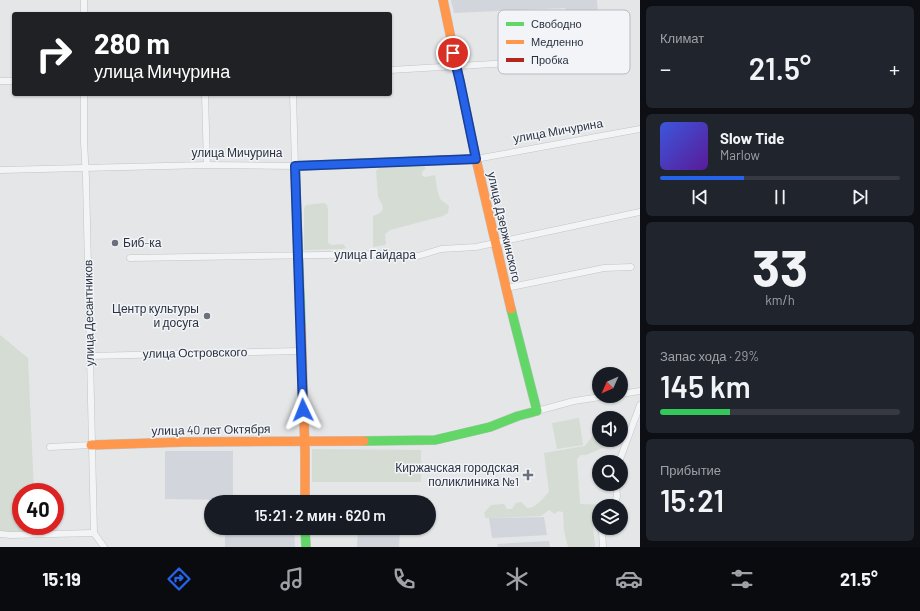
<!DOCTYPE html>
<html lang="ru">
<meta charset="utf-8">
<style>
body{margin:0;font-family:Barlow,sans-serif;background:#20242c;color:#f1f3f6;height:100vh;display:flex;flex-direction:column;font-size:15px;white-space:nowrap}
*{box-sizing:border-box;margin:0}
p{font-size:13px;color:#9ea1a6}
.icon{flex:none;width:22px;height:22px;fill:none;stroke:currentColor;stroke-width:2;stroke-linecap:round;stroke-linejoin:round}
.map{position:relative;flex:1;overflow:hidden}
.details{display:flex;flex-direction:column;gap:6px;padding:6px;background:#0d0f14;width:280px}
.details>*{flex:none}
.banner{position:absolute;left:12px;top:12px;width:380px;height:84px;border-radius:4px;box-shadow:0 1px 3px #0004;background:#202124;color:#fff;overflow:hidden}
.needle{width:26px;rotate:225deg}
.tools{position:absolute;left:592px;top:367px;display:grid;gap:8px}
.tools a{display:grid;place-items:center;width:36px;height:36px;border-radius:50%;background:#171b24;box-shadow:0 1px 3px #0004;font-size:20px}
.speed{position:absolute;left:12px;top:483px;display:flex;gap:8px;font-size:20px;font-weight:700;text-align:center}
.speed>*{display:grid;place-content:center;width:52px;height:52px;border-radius:50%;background:#171b24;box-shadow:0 1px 3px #0004;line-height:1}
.speed .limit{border:6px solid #d22;background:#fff;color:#111}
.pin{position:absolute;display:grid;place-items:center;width:34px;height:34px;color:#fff;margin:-17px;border:2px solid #fff;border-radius:50%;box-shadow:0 1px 4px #0007}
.me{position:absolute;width:44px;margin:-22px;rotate:358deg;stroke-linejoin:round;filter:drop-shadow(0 0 3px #0008)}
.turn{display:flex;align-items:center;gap:14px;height:84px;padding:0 16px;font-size:18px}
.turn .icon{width:52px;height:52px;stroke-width:2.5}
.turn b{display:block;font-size:28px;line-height:34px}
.big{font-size:30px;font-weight:600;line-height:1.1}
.details .widget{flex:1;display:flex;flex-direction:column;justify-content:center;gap:6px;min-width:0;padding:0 14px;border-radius:6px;background:#20242c}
.details .dial{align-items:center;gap:0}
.dial b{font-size:52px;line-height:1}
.song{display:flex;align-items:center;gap:12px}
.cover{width:48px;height:48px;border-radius:6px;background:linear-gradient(135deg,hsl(230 70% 55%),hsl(270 70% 35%))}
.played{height:4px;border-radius:2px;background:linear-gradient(90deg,#2563eb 35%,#363941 35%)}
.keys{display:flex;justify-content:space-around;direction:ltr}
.heat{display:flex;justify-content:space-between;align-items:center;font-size:22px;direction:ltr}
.charge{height:6px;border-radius:3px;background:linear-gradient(90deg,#34c759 29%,#363941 0)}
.trip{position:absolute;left:204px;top:495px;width:232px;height:40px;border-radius:20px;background:#171b24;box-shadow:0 1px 3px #0004;font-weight:600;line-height:40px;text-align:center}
.menu{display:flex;height:64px;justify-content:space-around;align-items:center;background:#090b0e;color:#9ea1a6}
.menu .icon{width:28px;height:28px}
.menu .on{color:#2563eb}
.menu b{font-size:18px;color:#f1f3f6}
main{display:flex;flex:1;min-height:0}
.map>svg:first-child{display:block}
.built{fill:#d2d5db}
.green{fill:#d4dcd4}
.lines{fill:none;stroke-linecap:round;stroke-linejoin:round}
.street-casing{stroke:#c2c4c6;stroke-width:7}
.fast-casing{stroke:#c2c4c6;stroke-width:10}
.slow-casing{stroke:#c2c4c6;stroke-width:10}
.jam-casing{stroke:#c2c4c6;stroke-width:10}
.street{stroke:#f3f4f5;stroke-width:6}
.fast{stroke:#63d668;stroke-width:9}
.slow{stroke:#ff974d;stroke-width:9}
.jam{stroke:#b3261e;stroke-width:9}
.route-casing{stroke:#184099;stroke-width:10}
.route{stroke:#2563eb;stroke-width:7}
.poi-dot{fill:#6b717c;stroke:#f2f4f7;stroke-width:1.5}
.labels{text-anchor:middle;stroke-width:3;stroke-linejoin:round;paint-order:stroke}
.street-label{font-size:12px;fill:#2a3242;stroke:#f2f4f7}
.poi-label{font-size:12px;fill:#2a3242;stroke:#f2f4f7;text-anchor:end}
.key{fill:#f2f4f7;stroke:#b6bac1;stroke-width:1}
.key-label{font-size:11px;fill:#2a3242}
</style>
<main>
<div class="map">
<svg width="640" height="547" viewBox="0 0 640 547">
<rect width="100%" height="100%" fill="#e4e6e8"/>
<g class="built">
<polygon points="451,0 597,0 598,14 567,16 565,8 454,13"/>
<polygon points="165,451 233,451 233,500 165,499"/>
<polygon points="544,517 547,535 492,538 489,518"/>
<polygon points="225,528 294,528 295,547 225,547"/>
<polygon points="358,528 400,528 399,547 357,547"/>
<polygon points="549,541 550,547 498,547 497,544"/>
</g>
<g class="green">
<polygon points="421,165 425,166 425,169 422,172 422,176 425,177 435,175 437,189 440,199 449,206 448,213 443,216 390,230 385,234 386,243 385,245 373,247 373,216 380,213 383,209 382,204 378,197 376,171 379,168"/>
<polygon points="324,203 327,205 328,210 328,243 331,245 343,244 346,248 342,249 304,250 304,208 306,205"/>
<polygon points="0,335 28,358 34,492 21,492 21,526 30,526 26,533 0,532"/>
<polygon points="579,418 583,445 557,449 552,423"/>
<path d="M 599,434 L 599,440 L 621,440 L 586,455 L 581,455 L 577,459 L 580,504 L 608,505 L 607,506 L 599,506 L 599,521 L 593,527 L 595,547 L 568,547 L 564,531 L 563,512 L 558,511 L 555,514 L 549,510 L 541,516 L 486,518 L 484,513 L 491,505 L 504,504 L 507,509 L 512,509 L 516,503 L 521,502 L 527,508 C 535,509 544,497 549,492 L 544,453 L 585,446 L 593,435 Z"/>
<polygon points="312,449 421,450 421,482 312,482"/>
</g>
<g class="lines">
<defs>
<g id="street">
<polyline points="84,0 84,14"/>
<polyline points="390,70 564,60"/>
<polyline points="0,81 14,81"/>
<polyline points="84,94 84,142 86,179 94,533"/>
<polyline points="205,94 207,165"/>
<polyline points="476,159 640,129"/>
<polyline points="0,170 207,165 295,166 293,94"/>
<polyline points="130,258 392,254 418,256 441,249 476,247 640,212"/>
<polyline points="506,288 604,268 631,267"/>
<polyline points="90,356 300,351"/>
<polyline points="621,394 640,391"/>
<polyline points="537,411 574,401 607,396"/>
<polyline points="50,447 91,445"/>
<polyline points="619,462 640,405"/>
<polyline points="613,506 617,497 616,484"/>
<polyline points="0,534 11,535 94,533 104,547"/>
<polyline points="603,547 602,532 604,528"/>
</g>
<g id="fast">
<polyline points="301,325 295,166 419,161"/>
<polyline points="364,441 435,440 490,427 518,416 537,411 511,309"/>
<polyline points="305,528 306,547"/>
</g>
<g id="slow">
<polyline points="443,0 476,159 511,309"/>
<polyline points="301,325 305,452 305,502"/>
<polyline points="91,445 184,442 364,441"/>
</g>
<polyline id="jam" points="419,161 476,159"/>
</defs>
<use href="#street" class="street-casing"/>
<use href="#fast" class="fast-casing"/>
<use href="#slow" class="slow-casing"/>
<use href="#jam" class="jam-casing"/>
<use href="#street" class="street"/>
<use href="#fast" class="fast"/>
<use href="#slow" class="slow"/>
<use href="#jam" class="jam"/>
</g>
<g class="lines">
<defs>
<polyline id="route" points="303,410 295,166 476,159 460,82 453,53"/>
</defs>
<use href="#route" class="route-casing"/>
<use href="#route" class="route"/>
</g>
<g class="poi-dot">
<circle cx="115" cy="243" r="4"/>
<circle cx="207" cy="316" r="4"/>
<path d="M526 469h4v4h4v4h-4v4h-4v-4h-4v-4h4z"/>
</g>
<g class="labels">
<g class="street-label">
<text transform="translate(558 131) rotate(-10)" y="4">улица Мичурина</text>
<text x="237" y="157">улица Мичурина</text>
<text transform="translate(504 227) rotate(77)" y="4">улица Дзержинского</text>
<text x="375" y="259">улица Гайдара</text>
<text transform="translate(89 313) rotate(-91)" y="4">улица Десантников</text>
<text transform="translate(195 353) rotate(-1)" y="4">улица Островского</text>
<text transform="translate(211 430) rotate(-1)" y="4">улица 40 лет Октября</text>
</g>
<g class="poi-label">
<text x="123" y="247" text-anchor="start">Биб-ка</text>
<text x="199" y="313">Центр культуры<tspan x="199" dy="14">и досуга</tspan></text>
<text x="519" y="472">Киржачская городская<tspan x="519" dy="14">поликлиника №1</tspan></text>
</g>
</g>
<rect x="498" y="10" width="132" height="64" rx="6" class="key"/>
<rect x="506" y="22" width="18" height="4" fill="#63d668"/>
<rect x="506" y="40" width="18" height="4" fill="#ff974d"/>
<rect x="506" y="58" width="18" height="4" fill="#b3261e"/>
<g class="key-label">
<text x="531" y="28">Свободно</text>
<text x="531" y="46">Медленно</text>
<text x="531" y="64">Пробка</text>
</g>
</svg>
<div class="tools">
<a><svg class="needle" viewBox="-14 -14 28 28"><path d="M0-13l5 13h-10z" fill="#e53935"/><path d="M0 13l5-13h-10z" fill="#9ea1a6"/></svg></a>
<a><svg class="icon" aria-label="sound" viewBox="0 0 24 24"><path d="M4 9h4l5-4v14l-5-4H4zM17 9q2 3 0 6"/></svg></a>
<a><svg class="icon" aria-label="search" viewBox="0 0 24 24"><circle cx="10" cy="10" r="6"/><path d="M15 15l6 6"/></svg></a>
<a><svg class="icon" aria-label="layers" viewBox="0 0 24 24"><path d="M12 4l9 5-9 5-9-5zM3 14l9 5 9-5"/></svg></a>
</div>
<div class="speed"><div class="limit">40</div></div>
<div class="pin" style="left:453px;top:53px;background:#d93025"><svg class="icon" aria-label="arrive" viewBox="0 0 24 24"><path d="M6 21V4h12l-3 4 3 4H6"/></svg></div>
<svg class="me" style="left:303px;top:410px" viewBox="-20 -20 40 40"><path d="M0-17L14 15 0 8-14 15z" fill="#2563eb" stroke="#fff" stroke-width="4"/></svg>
<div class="trip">15:21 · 2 мин · 620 m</div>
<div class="banner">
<div class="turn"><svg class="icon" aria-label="right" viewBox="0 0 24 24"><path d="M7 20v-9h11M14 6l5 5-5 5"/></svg><div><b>280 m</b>улица Мичурина</div></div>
</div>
</div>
<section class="details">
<div class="widget"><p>Климат</p>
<div class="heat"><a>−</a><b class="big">21.5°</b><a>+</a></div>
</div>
<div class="widget">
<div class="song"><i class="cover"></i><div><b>Slow Tide</b><p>Marlow</p></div></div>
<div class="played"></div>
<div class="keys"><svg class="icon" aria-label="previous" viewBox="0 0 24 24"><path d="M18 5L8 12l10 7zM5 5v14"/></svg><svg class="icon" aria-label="pause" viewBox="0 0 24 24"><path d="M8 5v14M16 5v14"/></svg><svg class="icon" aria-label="next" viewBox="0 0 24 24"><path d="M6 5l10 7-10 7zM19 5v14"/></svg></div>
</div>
<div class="widget dial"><b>33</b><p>km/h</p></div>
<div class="widget"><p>Запас хода · 29%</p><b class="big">145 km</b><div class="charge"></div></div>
<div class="widget"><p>Прибытие</p><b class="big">15:21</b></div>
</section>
</main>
<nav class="menu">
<b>15:19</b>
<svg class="icon on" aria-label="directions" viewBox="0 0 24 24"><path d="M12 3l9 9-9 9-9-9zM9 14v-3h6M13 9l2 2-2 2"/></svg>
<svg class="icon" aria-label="music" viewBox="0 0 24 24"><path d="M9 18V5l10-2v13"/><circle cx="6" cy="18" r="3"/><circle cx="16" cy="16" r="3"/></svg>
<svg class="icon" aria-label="phone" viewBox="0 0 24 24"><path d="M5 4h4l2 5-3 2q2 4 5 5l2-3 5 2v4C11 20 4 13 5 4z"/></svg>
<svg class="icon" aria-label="climate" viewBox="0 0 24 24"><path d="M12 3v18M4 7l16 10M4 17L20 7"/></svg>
<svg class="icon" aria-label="car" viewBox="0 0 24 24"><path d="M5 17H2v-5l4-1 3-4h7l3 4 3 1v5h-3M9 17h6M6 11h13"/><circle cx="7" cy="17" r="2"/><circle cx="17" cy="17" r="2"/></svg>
<svg class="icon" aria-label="filters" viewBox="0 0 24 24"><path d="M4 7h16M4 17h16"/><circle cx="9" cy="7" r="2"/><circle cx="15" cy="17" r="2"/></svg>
<b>21.5°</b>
</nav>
